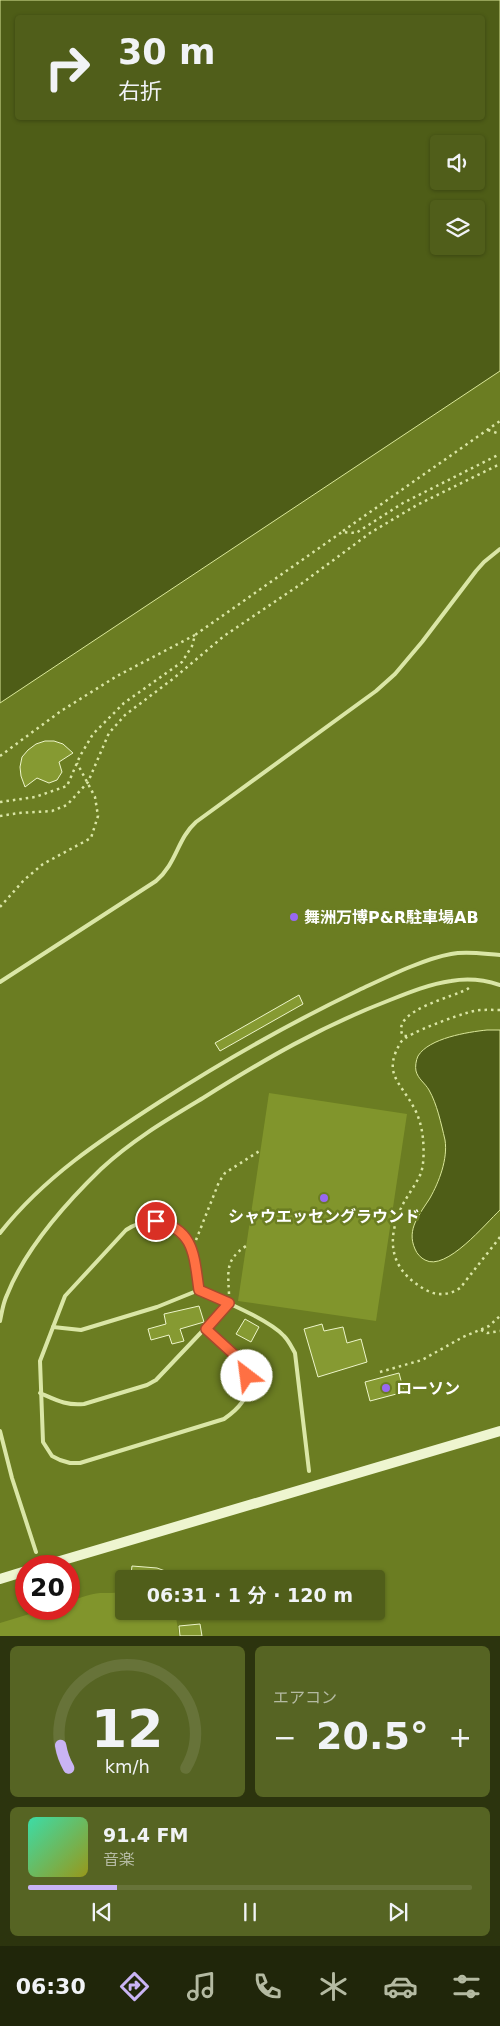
<!DOCTYPE html>
<html lang="ja">
<meta charset="utf-8">
<style>
body{margin:0;font-family:"DejaVu Sans","Noto Sans JP",sans-serif;background:#566423;color:#f1f3f6;height:100vh;display:flex;flex-direction:column;font-size:19px;white-space:nowrap}
*{box-sizing:border-box;margin:0}
p{font-size:16px;color:#b4baa2}
.icon{flex:none;width:28px;height:28px;fill:none;stroke:currentColor;stroke-width:2;stroke-linecap:round;stroke-linejoin:round}
.map{position:relative;height:1636px;overflow:hidden}
.sheet{display:flex;flex-direction:column;gap:10px;padding:10px;background:#2c340e;flex:1}
.sheet>*{flex:none}
.top-card{position:absolute;left:15px;top:15px;width:470px;height:105px;border-radius:5px;box-shadow:0 1px 4px #0004;background:#505e1a;color:#f1f3f6;overflow:hidden}
.fabs{position:absolute;left:430px;top:135px;display:grid;gap:10px}
.fabs a{display:grid;place-items:center;width:55px;height:55px;border-radius:5px;background:#505e1a;box-shadow:0 1px 4px #0004;font-size:25px}
.speed{position:absolute;left:15px;top:1555px;display:flex;gap:10px;font-size:25px;font-weight:700;text-align:center}
.speed>*{display:grid;place-content:center;width:65px;height:65px;border-radius:50%;background:#505e1a;box-shadow:0 1px 4px #0004;line-height:1}
.speed .limit{border:8px solid #d22;background:#fff;color:#111}
.pin{position:absolute;display:grid;place-items:center;width:42px;height:42px;color:#fff;margin:-21px;border:2px solid #fff;border-radius:50%;box-shadow:0 1px 5px #0007}
.me{position:absolute;width:55px;margin:-28px;rotate:330deg;stroke-linejoin:round;filter:drop-shadow(0 0 4px #0008)}
.turn{display:flex;align-items:center;gap:18px;height:105px;padding:0 20px;font-size:22px}
.turn .icon{width:65px;height:65px;stroke-width:2.5}
.turn b{display:block;font-size:35px;line-height:42px}
.big{font-size:38px;font-weight:700;line-height:1.1}
.sheet .tile{flex:1;display:flex;flex-direction:column;justify-content:center;gap:8px;min-width:0;padding:0 18px;border-radius:8px;background:#566423}
.sheet .dial{align-items:center;gap:0}
.dial svg{height:130px;overflow:visible;fill:none;stroke:#677339;stroke-width:7;stroke-linecap:round;text-anchor:middle}
.dial text{fill:#f1f3f6;stroke:none}
.song{display:flex;align-items:center;gap:15px}
.cover{width:60px;height:60px;border-radius:8px;background:linear-gradient(135deg,hsl(160 70% 55%),hsl(60 70% 35%))}
.played{height:5px;border-radius:2px;background:linear-gradient(90deg,#c9b4f4 20%,#677339 20%)}
.keys{display:flex;justify-content:space-around;direction:ltr}
.heat{display:flex;justify-content:space-between;align-items:center;font-size:28px;direction:ltr}
.sheet .tiles{flex:1;display:grid;gap:10px;grid-template-columns:1fr 1fr}
.tile:last-child{grid-column:span 2}
.trip{position:absolute;left:115px;top:1570px;width:270px;height:50px;border-radius:5px;background:#505e1a;box-shadow:0 1px 4px #0004;font-weight:700;line-height:50px;text-align:center}
.menu{display:flex;height:80px;justify-content:space-around;align-items:center;background:#20260a;color:#b4baa2}
.menu .icon{width:35px;height:35px}
.menu .active{color:#c9b4f4}
.menu b{font-size:22px;color:#f1f3f6}
.map>svg:first-child{display:block}
.green{fill:#81952c}
.water{fill:#4e5d17;stroke:#dae79a;fill-rule:evenodd}
.building{fill:#869a32;stroke:#edf5c9}
.lines{fill:none;stroke-linecap:round;stroke-linejoin:round}
.path{stroke:#dae6a6;stroke-width:2.5;stroke-dasharray:2.5 4;stroke-linecap:butt}
.lane{stroke:#dae6a6;stroke-width:4}
.secondary{stroke:#eef5d0;stroke-width:10}
.route-casing{stroke:#a6492c;stroke-width:12}
.route{stroke:#ff7043;stroke-width:9}
.poi-dot{fill:#9868f2;stroke:#6b7d22;stroke-width:2}
.labels{text-anchor:middle;stroke-width:5;stroke-linejoin:round;paint-order:stroke}
.poi-label{font-size:16px;font-weight:bold;fill:#fff;stroke:#6b7d22;text-anchor:start}
</style>
<div class="map">
<svg width="500" height="1636" viewBox="0 0 500 1636">
<rect width="100%" height="100%" fill="#6b7d22"/>
<g class="green">
<polygon points="269,1093 407,1114 376,1321 238,1301"/>
<path d="M 124,1592 L 124,1611 L 175,1611 L 179,1636 L 0,1636 L 0,1623 L 46,1609 L 69,1609 L 69,1602 C 78,1598 90,1594 100,1593 C 108,1593 115,1593 124,1592 Z"/>
</g>
<g class="water">
<path d="M 0,0 L 500,0 L 500,371 L 0,703 ZM 18,18 L 482,18 L 482,118 L 18,118 ZM 439,144 L 476,144 L 476,181 L 439,181 ZM 439,209 L 476,209 L 476,246 L 439,246 Z"/>
<path d="M 487,1030 L 500,1030 L 500,1210 C 486,1223 446,1272 425,1260 C 421,1258 417,1254 415,1249 C 406,1229 420,1214 430,1198 C 439,1182 448,1159 445,1140 C 441,1123 437,1104 429,1090 C 425,1083 418,1079 416,1071 C 415,1067 416,1060 418,1056 C 429,1038 468,1032 487,1030 Z"/>
</g>
<g class="building">
<polygon points="45,741 54,741 63,744 73,753 59,762 62,772 57,780 49,783 37,778 25,787 21,776 20,767 22,757 28,750 36,744"/>
<polygon points="299,995 303,1004 220,1051 215,1043"/>
<polygon points="199,1306 204,1322 180,1329 184,1341 172,1344 169,1335 151,1340 148,1329 166,1324 164,1314"/>
<polygon points="245,1319 259,1327 251,1342 236,1334"/>
<polygon points="322,1324 324,1331 343,1327 347,1343 361,1339 367,1362 318,1377 304,1329"/>
<polygon points="399,1373 404,1392 370,1401 365,1382"/>
<polygon points="132,1566 157,1568 182,1577 182,1579 158,1579 131,1574"/>
<polygon points="200,1624 202,1636 180,1636 179,1626"/>
</g>
<g class="lines">
<g class="path">
<polyline points="488,430 500,434"/>
<polyline points="343,531 500,421"/>
<polyline points="0,756 61,711 117,676 195,635"/>
<polyline points="0,802 35,797 67,786 80,756 93,734 124,703 182,662 192,646 195,635 342,532 356,533 403,503 500,454"/>
<polyline points="0,816 19,813 52,811 67,805 88,782 109,733 125,715 174,678 224,636 301,584 370,533 417,505 500,464"/>
<polyline points="0,907 24,880 43,864 91,838 98,816 95,797 77,763"/>
<path d="M 500,1010 C 490,1010 480,1009 470,1012 C 458,1015 407,1033 401,1042 C 382,1073 400,1082 413,1106 C 419,1116 422,1128 423,1139 C 424,1149 424,1164 421,1173 C 415,1187 404,1199 399,1213 C 385,1248 395,1274 428,1291 C 438,1296 450,1295 460,1288 C 464,1284 468,1277 472,1273 C 481,1261 491,1249 500,1237"/>
<path d="M 407,1036 L 403,1036 C 389,1010 456,997 469,988"/>
<polyline points="196,1240 219,1182 225,1173 261,1150"/>
<path d="M 229,1294 C 228,1271 225,1260 246,1246"/>
<polyline points="481,1330 487,1333 500,1331"/>
<polyline points="380,1372 422,1360 463,1337 489,1326 500,1316"/>
</g>
<g class="lane">
<path d="M 0,982 L 156,881 C 177,863 177,839 196,822 L 376,691 L 395,674 L 422,642 L 476,571 L 484,562 L 500,549"/>
<path d="M 0,1233 C 44,1177 102,1139 161,1101 C 225,1060 290,1023 359,990 C 385,978 423,959 451,954 C 467,951 484,954 500,955"/>
<path d="M 0,1321 C 2,1312 3,1303 7,1295 C 25,1249 66,1203 101,1169 C 132,1140 168,1119 203,1098 C 265,1059 322,1026 390,1000 C 410,992 430,984 451,981 C 467,978 485,980 500,985"/>
<polyline points="53,1327 81,1330 157,1307 199,1290"/>
<path d="M 206,1329 C 235,1356 274,1385 224,1419 L 80,1463 L 70,1463 L 60,1460 L 52,1456 L 43,1442 L 40,1361 L 65,1296 L 126,1230 C 147,1216 172,1219 187,1241 C 189,1244 192,1247 193,1251 C 196,1263 197,1277 199,1290 C 221,1300 268,1319 284,1336 C 289,1341 292,1348 295,1353 L 309,1471"/>
<path d="M 40,1393 C 56,1400 67,1406 84,1404 L 147,1385 L 156,1380 L 229,1303"/>
<polyline points="0,1431 12,1478 36,1552"/>
</g>
<g class="secondary">
<polyline points="43,1566 500,1431"/>
<polyline points="0,1579 26,1571"/>
</g>
</g>
<g class="lines">
<defs>
<path id="route" d="M 156,1221 C 195,1229 194,1257 199,1290 L 229,1303 L 206,1329 L 240,1360 L 247,1376"/>
</defs>
<use href="#route" class="route-casing"/>
<use href="#route" class="route"/>
</g>
<g class="poi-dot">
<circle cx="294" cy="917" r="5"/>
<circle cx="324" cy="1198" r="5"/>
<circle cx="386" cy="1388" r="5"/>
</g>
<g class="labels">
<g class="poi-label">
<text x="304" y="923">舞洲万博P&amp;R駐車場AB</text>
<text x="324" y="1222" text-anchor="middle">シャウエッセングラウンド</text>
<text x="396" y="1394">ローソン</text>
</g>
</g>
</svg>
<div class="fabs">
<a><svg class="icon" aria-label="sound" viewBox="0 0 24 24"><path d="M4 9h4l5-4v14l-5-4H4zM17 9q2 3 0 6"/></svg></a>
<a><svg class="icon" aria-label="layers" viewBox="0 0 24 24"><path d="M12 4l9 5-9 5-9-5zM3 14l9 5 9-5"/></svg></a>
</div>
<div class="speed"><div class="limit">20</div></div>
<div class="pin" style="left:156px;top:1221px;background:#d93025"><svg class="icon" aria-label="arrive" viewBox="0 0 24 24"><path d="M6 21V4h12l-3 4 3 4H6"/></svg></div>
<svg class="me" style="left:247px;top:1376px" viewBox="-20 -20 40 40"><circle r="19" fill="#fff"/><path d="M0-13L10 11 0 6-10 11z" fill="#ff7043"/></svg>
<div class="trip">06:31 · 1 分 · 120 m</div>
<div class="top-card">
<div class="turn"><svg class="icon" aria-label="right" viewBox="0 0 24 24"><path d="M7 20v-9h11M14 6l5 5-5 5"/></svg><div><b>30 m</b>右折</div></div>
</div>
</div>
<section class="sheet">
<div class="tiles">
<div class="tile dial"><svg viewBox="0 0 100 80">
<path d="M14 69A42 42 0 1 1 86 69"/>
<path d="M14 69A42 42 0 0 1 9 55" stroke="#c9b4f4"/>
<text x="50" y="56" font-size="32" font-weight="700">12</text>
<text x="50" y="72" font-size="11">km/h</text>
</svg></div>
<div class="tile"><p>エアコン</p>
<div class="heat"><a>−</a><b class="big">20.5°</b><a>+</a></div>
</div>
<div class="tile">
<div class="song"><i class="cover"></i><div><b>91.4 FM</b><p>音楽</p></div></div>
<div class="played"></div>
<div class="keys"><svg class="icon" aria-label="previous" viewBox="0 0 24 24"><path d="M18 5L8 12l10 7zM5 5v14"/></svg><svg class="icon" aria-label="pause" viewBox="0 0 24 24"><path d="M8 5v14M16 5v14"/></svg><svg class="icon" aria-label="next" viewBox="0 0 24 24"><path d="M6 5l10 7-10 7zM19 5v14"/></svg></div>
</div>
</div>
</section>
<nav class="menu">
<b>06:30</b>
<svg class="icon active" aria-label="directions" viewBox="0 0 24 24"><path d="M12 3l9 9-9 9-9-9zM9 14v-3h6M13 9l2 2-2 2"/></svg>
<svg class="icon" aria-label="music" viewBox="0 0 24 24"><path d="M9 18V5l10-2v13"/><circle cx="6" cy="18" r="3"/><circle cx="16" cy="16" r="3"/></svg>
<svg class="icon" aria-label="phone" viewBox="0 0 24 24"><path d="M5 4h4l2 5-3 2q2 4 5 5l2-3 5 2v4C11 20 4 13 5 4z"/></svg>
<svg class="icon" aria-label="climate" viewBox="0 0 24 24"><path d="M12 3v18M4 7l16 10M4 17L20 7"/></svg>
<svg class="icon" aria-label="car" viewBox="0 0 24 24"><path d="M5 17H2v-5l4-1 3-4h7l3 4 3 1v5h-3M9 17h6M6 11h13"/><circle cx="7" cy="17" r="2"/><circle cx="17" cy="17" r="2"/></svg>
<svg class="icon" aria-label="filters" viewBox="0 0 24 24"><path d="M4 7h16M4 17h16"/><circle cx="9" cy="7" r="2"/><circle cx="15" cy="17" r="2"/></svg>
</nav>
